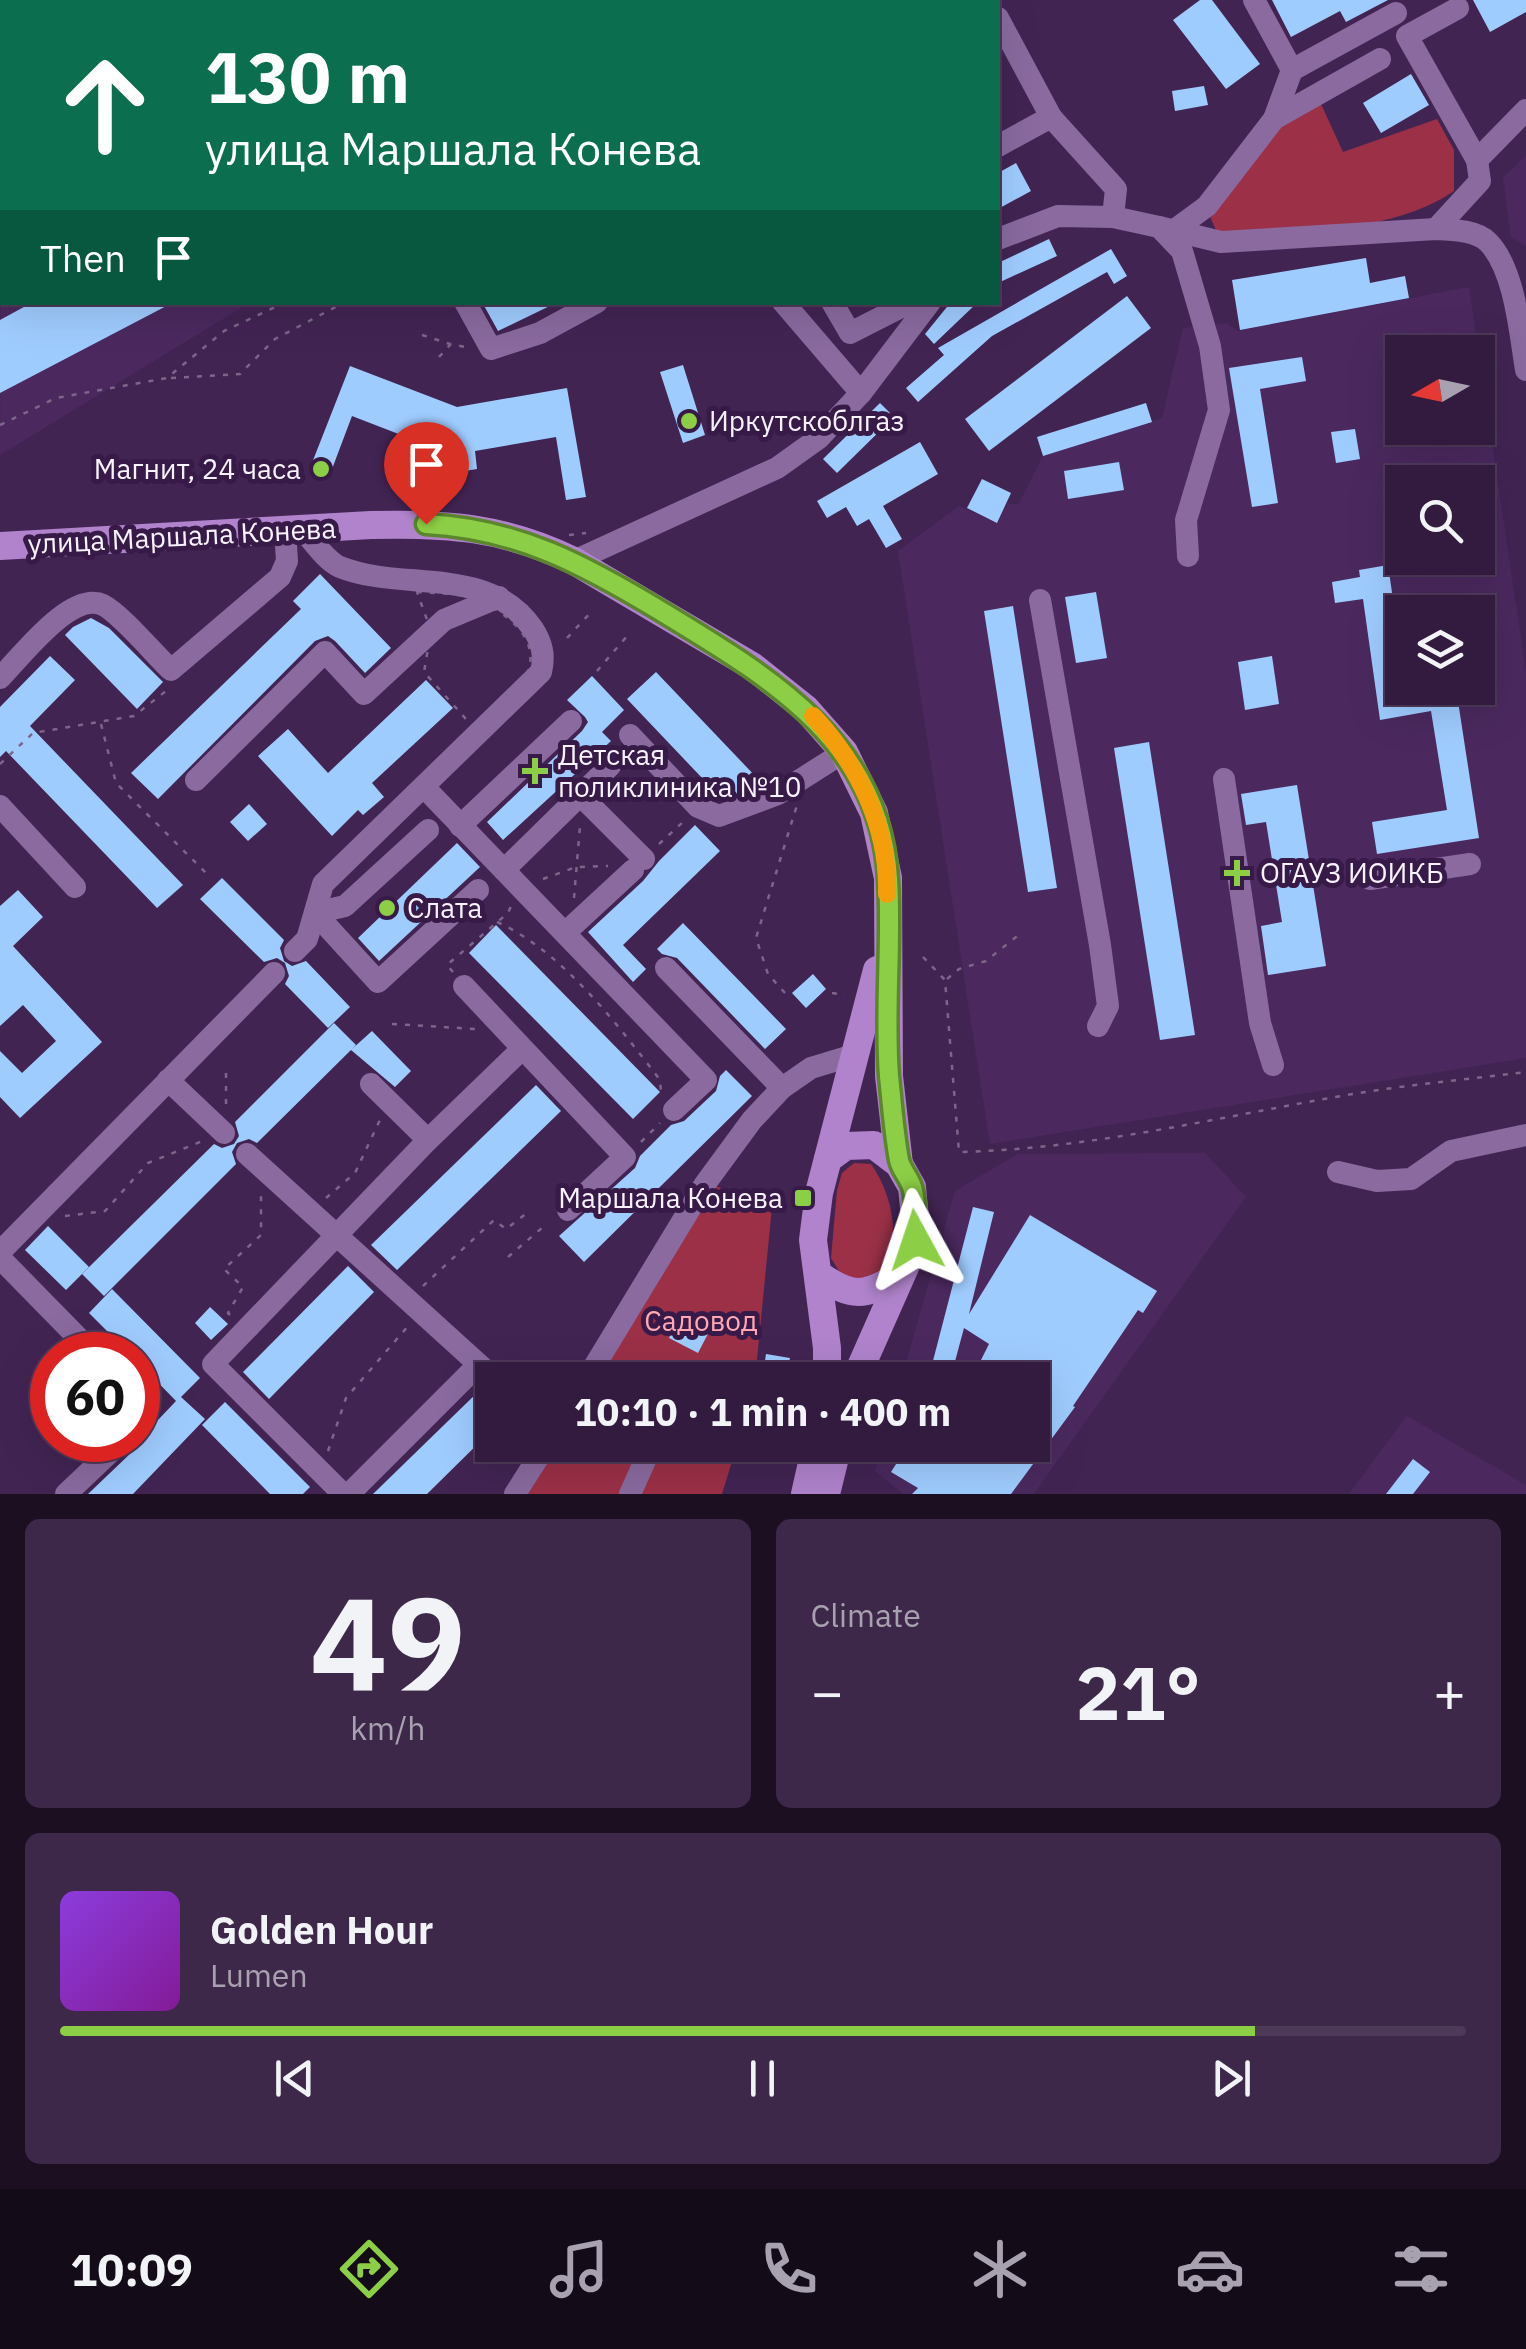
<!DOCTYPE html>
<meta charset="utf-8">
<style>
body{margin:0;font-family:"IBM Plex Sans",sans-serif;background:#3d2849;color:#f1f3f6;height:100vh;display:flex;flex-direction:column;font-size:38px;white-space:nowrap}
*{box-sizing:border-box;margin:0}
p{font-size:32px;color:#a8a1b0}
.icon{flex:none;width:55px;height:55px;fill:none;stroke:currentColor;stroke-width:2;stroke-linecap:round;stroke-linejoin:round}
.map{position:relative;height:1494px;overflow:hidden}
.drawer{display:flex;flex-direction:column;gap:25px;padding:25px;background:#1c0f22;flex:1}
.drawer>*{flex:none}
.guide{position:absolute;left:0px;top:0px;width:1000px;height:305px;box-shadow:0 10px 40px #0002,0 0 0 2px #4d3958;background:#0b6e4f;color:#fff;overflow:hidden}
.needle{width:65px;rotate:261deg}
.controls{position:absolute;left:1385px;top:335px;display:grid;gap:20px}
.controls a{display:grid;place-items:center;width:110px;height:110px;border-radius:0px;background:#321b3e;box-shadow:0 10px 40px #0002,0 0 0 2px #4d3958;font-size:50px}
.speed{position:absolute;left:30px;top:1332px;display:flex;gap:20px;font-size:50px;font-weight:700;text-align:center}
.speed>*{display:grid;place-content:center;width:130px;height:130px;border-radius:50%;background:#321b3e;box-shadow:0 10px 40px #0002,0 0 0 2px #4d3958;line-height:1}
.speed .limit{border:15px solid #d22;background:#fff;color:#111}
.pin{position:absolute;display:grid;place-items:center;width:85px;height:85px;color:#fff;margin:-102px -42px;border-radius:50% 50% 50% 0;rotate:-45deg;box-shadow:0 0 10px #0007}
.pin .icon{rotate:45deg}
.me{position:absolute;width:110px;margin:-55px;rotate:355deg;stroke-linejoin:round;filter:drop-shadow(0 0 8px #0008)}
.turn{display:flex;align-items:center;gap:35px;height:210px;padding:0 40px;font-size:45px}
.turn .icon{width:130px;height:130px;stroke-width:2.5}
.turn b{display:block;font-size:70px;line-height:85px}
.then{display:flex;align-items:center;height:95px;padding:0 40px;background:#0003;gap:20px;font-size:38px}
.big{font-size:75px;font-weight:700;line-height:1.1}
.drawer .card{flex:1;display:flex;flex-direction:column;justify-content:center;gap:15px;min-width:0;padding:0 35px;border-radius:15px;background:#3d2849}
.drawer .dial{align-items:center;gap:0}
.dial b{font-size:130px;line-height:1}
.song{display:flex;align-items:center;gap:30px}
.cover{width:120px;height:120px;border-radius:15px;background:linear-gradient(135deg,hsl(270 70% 55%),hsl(290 70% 35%))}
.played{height:10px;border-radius:5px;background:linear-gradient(90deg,#8cce45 85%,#4d3958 85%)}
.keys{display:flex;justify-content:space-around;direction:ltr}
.heat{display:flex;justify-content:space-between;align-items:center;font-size:55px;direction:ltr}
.drawer .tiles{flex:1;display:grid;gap:25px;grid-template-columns:1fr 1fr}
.card:last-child{grid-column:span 2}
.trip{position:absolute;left:475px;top:1362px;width:575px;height:100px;border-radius:0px;background:#321b3e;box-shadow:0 10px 40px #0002,0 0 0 2px #4d3958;font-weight:700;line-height:100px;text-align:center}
.dock{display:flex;height:160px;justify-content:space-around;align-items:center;background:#140b19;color:#a8a1b0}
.dock .icon{width:70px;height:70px}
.dock .on{color:#8cce45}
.dock b{font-size:45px;color:#f1f3f6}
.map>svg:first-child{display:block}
.built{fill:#4b295f;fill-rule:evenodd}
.green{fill:#9b3047}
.building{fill:#9fccff}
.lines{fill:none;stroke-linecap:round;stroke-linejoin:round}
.path{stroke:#7c6689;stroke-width:2.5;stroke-dasharray:5 8;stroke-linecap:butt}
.minor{stroke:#8a6a9f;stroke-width:22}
.major{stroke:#b083cc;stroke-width:28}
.route-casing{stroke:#5b862d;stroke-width:25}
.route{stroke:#8cce45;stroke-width:18}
.slow{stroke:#f59e0b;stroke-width:18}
.poi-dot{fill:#8cce45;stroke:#371a48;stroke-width:4}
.labels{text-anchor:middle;stroke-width:10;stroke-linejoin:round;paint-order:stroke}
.poi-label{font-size:28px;fill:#f8f2fd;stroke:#371a48;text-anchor:start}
.street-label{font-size:28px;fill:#f8f2fd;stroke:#371a48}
.park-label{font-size:28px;fill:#ffa7b2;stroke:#371a48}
</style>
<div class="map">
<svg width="1526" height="1494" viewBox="0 0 1526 1494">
<rect width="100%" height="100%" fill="#422453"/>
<g class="built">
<polygon points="33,0 759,0 30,2"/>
<polygon points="2,20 2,302 249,303 0,455"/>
<polygon points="1526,156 1526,246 1511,237 1503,178"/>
<path d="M 1469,287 L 1526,673 L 1526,1058 L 990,1144 L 898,551 L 959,506 L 997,523 L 1008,503 L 1018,505 L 1043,456 L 1162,418 L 1183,328 L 1227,323 L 1237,331 ZM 1402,352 L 1478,352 L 1478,428 L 1402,428 ZM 1402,482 L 1478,482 L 1478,558 L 1402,558 ZM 1402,612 L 1478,612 L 1478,688 L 1402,688 Z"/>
<polygon points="1205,1153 1246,1197 1034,1494 903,1494 875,1471 882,1445 1032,1445 1032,1380 901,1380 955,1191 1018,1154"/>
<polygon points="1407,1416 1526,1485 1526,1494 1349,1494"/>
</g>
<g class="green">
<path d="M 1321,104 L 1343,152 L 1437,119 L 1454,150 L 1454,191 C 1393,234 1292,231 1219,237 L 1208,212 L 1275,123 Z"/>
<path d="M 854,1163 L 871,1164 C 893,1195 901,1240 884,1274 L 858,1281 L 842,1276 L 831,1258 L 837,1190 L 842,1173 Z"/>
<polygon points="715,1186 772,1207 755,1380 597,1380"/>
<polygon points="558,1445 737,1445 722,1494 528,1494"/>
</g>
<g class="building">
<polygon points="1200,0 1212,0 1260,64 1226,89 1173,20"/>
<polygon points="1272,0 1388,0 1346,22 1340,11 1291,37"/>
<polygon points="1473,0 1526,0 1526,12 1490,32"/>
<polygon points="1411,74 1429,105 1381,133 1363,103"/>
<polygon points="1204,86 1208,105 1175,111 1172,91"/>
<polygon points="1016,163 1031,191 998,209 998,173"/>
<polygon points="1049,239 1057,256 998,283 998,263"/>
<polygon points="1111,249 1127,276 1114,284 1107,272 992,336 918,402 906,388 944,355 938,348"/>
<polygon points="1366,258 1370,283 1405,276 1409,298 1240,330 1232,280"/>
<polygon points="1127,296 1151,328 989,451 965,419"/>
<polygon points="33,302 174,302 0,393 0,320"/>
<polygon points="482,302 558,302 498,331"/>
<polygon points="951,302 978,302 934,344 925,334"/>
<polygon points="1302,357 1306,381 1260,389 1278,503 1252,507 1229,368"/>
<polygon points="683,365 705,435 683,443 660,372"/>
<polygon points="350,366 457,407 567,388 586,497 566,500 556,437 475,451 477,469 459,472 439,468 422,459 427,445 352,416 329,477 310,468"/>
<polygon points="880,403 894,417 837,473 823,459"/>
<polygon points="1146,403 1152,422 1043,456 1037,437"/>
<polygon points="1355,429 1360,459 1336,463 1331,432"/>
<polygon points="920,442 938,474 883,506 902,539 886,548 869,519 857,526 846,507 827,518 817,501"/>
<polygon points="1119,462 1124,490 1068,499 1064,471"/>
<polygon points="982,479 1011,493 997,523 967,508"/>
<polygon points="1388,565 1402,661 1402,688 1407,688 1408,693 1456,688 1479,838 1377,854 1372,822 1447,810 1431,711 1380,720 1363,599 1335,603 1332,582 1360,577 1359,570"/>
<polygon points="320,574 391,648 365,673 335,641 328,636 315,641 158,799 131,773 301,609 293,601"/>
<polygon points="1096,592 1107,658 1076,663 1065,597"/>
<polygon points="1013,606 1057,888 1028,892 984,611"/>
<polygon points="91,618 109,628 163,682 137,709 65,635 73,627"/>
<polygon points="50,656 75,680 30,726 183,885 157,908 6,751 0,757 0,707"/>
<polygon points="1272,656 1279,704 1245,710 1238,662"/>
<polygon points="656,672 758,779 747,790 722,799 627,699"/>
<polygon points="592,676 624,710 602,732 611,741 503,840 487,822 582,731 588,722 585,717 567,700"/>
<polygon points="426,680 453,708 372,783 384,797 363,815 358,810 332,836 258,756 288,729 328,773"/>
<polygon points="1149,742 1195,1035 1160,1040 1114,748"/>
<polygon points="1297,785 1326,966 1268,975 1261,926 1282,922 1266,822 1246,825 1241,794"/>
<polygon points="249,804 267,824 248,841 230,822"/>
<polygon points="695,825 720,851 623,945 646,969 633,982 588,932 643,881 659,861"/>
<polygon points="457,843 480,867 379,961 358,938"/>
<polygon points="222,878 284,940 280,948 284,961 292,966 306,961 350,1007 328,1028 285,984 289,976 285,963 277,958 264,962 200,899"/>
<polygon points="18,890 43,917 13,946 102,1042 20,1118 0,1097 0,1051 22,1073 56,1041 23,1005 0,1026 0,906"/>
<polygon points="683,923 786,1029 765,1049 677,958 662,954 657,949"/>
<polygon points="496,925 660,1092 633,1119 469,953"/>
<polygon points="813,974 826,989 806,1008 792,993"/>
<polygon points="334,1023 356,1045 352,1049 372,1031 411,1071 395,1087 351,1050 257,1143 249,1139 237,1143 232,1152 236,1164 104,1296 82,1274 214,1144 222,1148 234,1144 239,1136 235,1122"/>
<polygon points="726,1070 752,1096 584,1262 559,1236 635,1168 640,1156 671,1125 684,1121 716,1091 720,1076"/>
<polygon points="536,1085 561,1111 397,1270 371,1245"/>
<polygon points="973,1207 994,1212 969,1314 1030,1215 1157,1291 1143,1313 1138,1310 1073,1406 1075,1407 1011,1494 912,1494 918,1488 891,1472 908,1445 1032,1445 1032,1380 971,1380 989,1344 964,1328 950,1380 928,1380"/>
<polygon points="48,1226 89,1267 66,1290 25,1250"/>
<polygon points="348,1266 374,1292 269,1399 243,1372"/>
<polygon points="112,1289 200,1378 181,1397 205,1419 133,1494 88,1494 133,1451 139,1441 149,1436 158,1420 176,1401 138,1362 138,1355 131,1355 89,1313"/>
<polygon points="210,1307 228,1324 211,1340 195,1323"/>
<polygon points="683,1311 712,1326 698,1353 669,1338"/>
<polygon points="766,1354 790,1358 786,1380 762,1380"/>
<polygon points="482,1388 492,1394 492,1430 427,1494 373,1494"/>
<polygon points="225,1402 310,1487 303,1494 270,1494 202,1425"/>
<polygon points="1413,1459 1430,1472 1413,1494 1386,1494"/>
</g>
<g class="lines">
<g class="path">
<polyline points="831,2 836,0"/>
<polyline points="422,335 450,344"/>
<polyline points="439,357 451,344 465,347"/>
<polyline points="171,378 240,374 275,339 345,302"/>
<polyline points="0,425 56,398 167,378 224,331 286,302"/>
<polyline points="569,535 586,533"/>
<path d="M 417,592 C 432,593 449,593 464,596 C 495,604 542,634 528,671 C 522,686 486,714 473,727 L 424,672 L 431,631 Z"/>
<polyline points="567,638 593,610"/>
<polyline points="597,671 628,635"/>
<polyline points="101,724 116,783 206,873"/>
<polyline points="0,764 33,733 134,716 166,691"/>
<polyline points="659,844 683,822"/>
<polyline points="543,879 576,867 608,866"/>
<polyline points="574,898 580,826"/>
<path d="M 497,922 C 562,951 618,1025 660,1080 L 661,1092"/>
<path d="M 923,957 L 945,980 L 959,1152 C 1095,1149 1226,1115 1359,1093 C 1414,1084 1471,1079 1526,1072"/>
<polyline points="453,972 447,965 508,913 511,906"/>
<polyline points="947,979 959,969 986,961 1021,933"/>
<polyline points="785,993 768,974 756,938 797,805"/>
<polyline points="832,993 845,995"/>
<polyline points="392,1024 476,1029"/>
<polyline points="226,1073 226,1107"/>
<polyline points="641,1142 660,1123"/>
<polyline points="326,1198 355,1173 380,1120"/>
<polyline points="65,1216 105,1211 148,1163 205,1140"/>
<polyline points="508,1257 543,1227"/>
<polyline points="423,1286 494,1220 506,1229 527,1213"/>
<polyline points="230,1315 228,1313 243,1287 224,1269 261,1235 261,1192"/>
<polyline points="328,1451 346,1398 409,1325"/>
</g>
<g class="minor">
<polyline points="1254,0 1292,70 1274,119"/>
<polyline points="413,2 418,0"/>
<polyline points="982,2 987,0"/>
<polyline points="998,18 1051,117"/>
<polyline points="1292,70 1396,13"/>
<polyline points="998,146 1051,117 1116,189 1113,217"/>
<polyline points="1477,160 1526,110"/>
<path d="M 1159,227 L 1221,242 L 1436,229 C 1453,230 1476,230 1488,242 C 1515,269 1520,334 1526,370"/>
<polyline points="1436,229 1480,181 1477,160 1407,36 1458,8"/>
<polyline points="1173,231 1207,206 1274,119 1380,59"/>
<polyline points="998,239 1058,216 1113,217 1159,227 1182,251 1210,346 1219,410 1186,520 1188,556"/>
<polyline points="0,266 2,265"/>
<polyline points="465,302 491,349 540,333 597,302"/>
<polyline points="783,302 861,393"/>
<polyline points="832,302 850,333 911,302"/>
<polyline points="574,561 777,468 819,438 861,393 930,302"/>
<polyline points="1040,600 1100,945 1108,1006 1098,1026"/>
<path d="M 0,678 C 21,657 71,590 103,605 C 121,614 155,655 171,670 L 280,577 L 287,561 L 285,530"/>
<polyline points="630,735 698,807 719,816 778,794 844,752"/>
<polyline points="1224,779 1260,1023 1273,1065"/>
<polyline points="196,780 325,652 364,694 444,620 499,597"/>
<polyline points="424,787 706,1080 674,1110"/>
<polyline points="580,795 644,859"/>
<polyline points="0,806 75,887"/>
<polyline points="460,826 571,721"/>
<polyline points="504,870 610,766"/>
<polyline points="1370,879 1470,864"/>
<polyline points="315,913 378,982 478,890"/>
<polyline points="315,913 345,906 428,830"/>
<polyline points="566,932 633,870"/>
<path d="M 295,951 L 307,939 L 323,884 L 541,672 C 545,655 542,643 533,629 C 489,564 402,592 340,567 C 325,560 313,541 302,529"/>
<polyline points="666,968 782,1088"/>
<polyline points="464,986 625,1157 568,1210"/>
<polyline points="168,1080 224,1133"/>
<polyline points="428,1140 522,1049"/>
<polyline points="247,1154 496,1380"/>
<polyline points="1338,1172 1377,1181 1411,1179 1451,1151 1526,1135"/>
<polyline points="0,1252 274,973"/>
<polyline points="0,1258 95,1355"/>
<polyline points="586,1380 705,1184 752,1120 782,1088 811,1068 857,1054"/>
<path d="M 138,1398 C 145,1407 147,1418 138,1426"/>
<polyline points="66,1494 123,1440"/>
<polyline points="343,1494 213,1364 428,1140 371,1084"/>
<polyline points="349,1494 478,1365"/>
<polyline points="515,1494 546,1445"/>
<polyline points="630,1494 652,1445"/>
</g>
<g class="major">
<path d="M 0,546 L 371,525 C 447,523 504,527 574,561 L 752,666 L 806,709 L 844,752 L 874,813 L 888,878 L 889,1076 L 899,1164"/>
<polyline points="828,1159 846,1146 874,1145 899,1164 912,1187 917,1240 855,1380"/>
<path d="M 819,1275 C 852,1298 864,1297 899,1276"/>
<polyline points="827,1380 827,1348 813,1240 819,1193 877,970"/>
<polyline points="805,1494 816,1445"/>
<polyline points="826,1494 838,1445"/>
</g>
</g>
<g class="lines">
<defs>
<path id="route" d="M 426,524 C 519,529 585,565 664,613 C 769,677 880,741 888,879 C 892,944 884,1011 889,1076 C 892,1104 894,1133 899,1160 C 901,1170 909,1177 912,1187 C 917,1203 915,1223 916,1240"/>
</defs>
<use href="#route" class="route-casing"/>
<use href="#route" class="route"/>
<path class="slow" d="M 813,716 C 858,764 889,827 887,894"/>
</g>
<g class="poi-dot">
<circle cx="689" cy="421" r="10"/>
<circle cx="321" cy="469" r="10"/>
<path d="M530 756h10v10h10v10h-10v10h-10v-10h-10v-10h10z"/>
<path d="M1232 858h10v10h10v10h-10v10h-10v-10h-10v-10h10z"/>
<circle cx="387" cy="908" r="10"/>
<rect x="793" y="1188" width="20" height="20" rx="5"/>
</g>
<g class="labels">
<g class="poi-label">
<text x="709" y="431">Иркутскоблгаз</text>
<text x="301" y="479" text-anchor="end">Магнит, 24 часа</text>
<text x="558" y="765">Детская<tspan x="558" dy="32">поликлиника №10</tspan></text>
<text x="1260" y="883">ОГАУЗ ИОИКБ</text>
<text x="407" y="918">Слата</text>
<text x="783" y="1208" text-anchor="end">Маршала Конева</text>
</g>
<g class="street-label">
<text transform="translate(182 536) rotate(-3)" y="10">улица Маршала Конева</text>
</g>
<g class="park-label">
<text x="701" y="1331">Садовод</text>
</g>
</g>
</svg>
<div class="controls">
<a><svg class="needle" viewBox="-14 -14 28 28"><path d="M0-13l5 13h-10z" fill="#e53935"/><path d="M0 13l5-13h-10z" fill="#a8a1b0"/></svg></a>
<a><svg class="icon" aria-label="search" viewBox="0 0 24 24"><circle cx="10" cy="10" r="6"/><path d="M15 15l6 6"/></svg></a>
<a><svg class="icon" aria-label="layers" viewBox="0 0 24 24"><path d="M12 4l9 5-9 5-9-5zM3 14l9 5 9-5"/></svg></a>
</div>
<div class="speed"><div class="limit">60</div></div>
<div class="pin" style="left:426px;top:524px;background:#d93025"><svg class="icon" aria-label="arrive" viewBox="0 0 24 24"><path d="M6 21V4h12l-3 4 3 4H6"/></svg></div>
<svg class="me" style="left:916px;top:1240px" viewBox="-20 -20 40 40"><path d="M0-17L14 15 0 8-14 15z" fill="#8cce45" stroke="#fff" stroke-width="4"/></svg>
<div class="trip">10:10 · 1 min · 400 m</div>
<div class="guide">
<div class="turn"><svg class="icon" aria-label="ahead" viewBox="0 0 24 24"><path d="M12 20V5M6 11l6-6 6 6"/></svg><div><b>130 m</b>улица Маршала Конева</div></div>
<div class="then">Then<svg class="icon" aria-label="arrive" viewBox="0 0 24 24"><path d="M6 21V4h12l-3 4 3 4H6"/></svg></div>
</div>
</div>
<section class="drawer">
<div class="tiles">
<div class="card dial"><b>49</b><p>km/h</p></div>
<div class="card"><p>Climate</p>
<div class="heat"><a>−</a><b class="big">21°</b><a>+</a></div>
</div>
<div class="card">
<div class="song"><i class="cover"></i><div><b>Golden Hour</b><p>Lumen</p></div></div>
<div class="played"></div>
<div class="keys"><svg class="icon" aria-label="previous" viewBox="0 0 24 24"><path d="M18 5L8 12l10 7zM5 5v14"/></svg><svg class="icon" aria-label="pause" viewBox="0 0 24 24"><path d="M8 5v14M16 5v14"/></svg><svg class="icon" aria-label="next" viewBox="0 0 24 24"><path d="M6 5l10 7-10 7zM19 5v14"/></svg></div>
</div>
</div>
</section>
<nav class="dock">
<b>10:09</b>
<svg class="icon on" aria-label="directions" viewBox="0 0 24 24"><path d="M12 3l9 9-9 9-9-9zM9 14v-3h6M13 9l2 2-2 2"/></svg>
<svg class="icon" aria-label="music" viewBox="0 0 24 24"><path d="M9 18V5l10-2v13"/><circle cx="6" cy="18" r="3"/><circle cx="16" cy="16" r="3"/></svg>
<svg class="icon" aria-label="phone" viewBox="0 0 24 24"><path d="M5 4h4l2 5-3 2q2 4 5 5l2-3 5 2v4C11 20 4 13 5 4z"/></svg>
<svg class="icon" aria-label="climate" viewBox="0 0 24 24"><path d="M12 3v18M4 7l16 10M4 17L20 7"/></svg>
<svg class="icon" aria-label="car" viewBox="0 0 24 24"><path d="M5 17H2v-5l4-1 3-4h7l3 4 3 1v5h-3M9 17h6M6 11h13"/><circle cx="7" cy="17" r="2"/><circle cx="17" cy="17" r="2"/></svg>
<svg class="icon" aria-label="filters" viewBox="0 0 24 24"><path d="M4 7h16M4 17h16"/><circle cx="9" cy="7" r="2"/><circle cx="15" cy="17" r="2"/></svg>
</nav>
